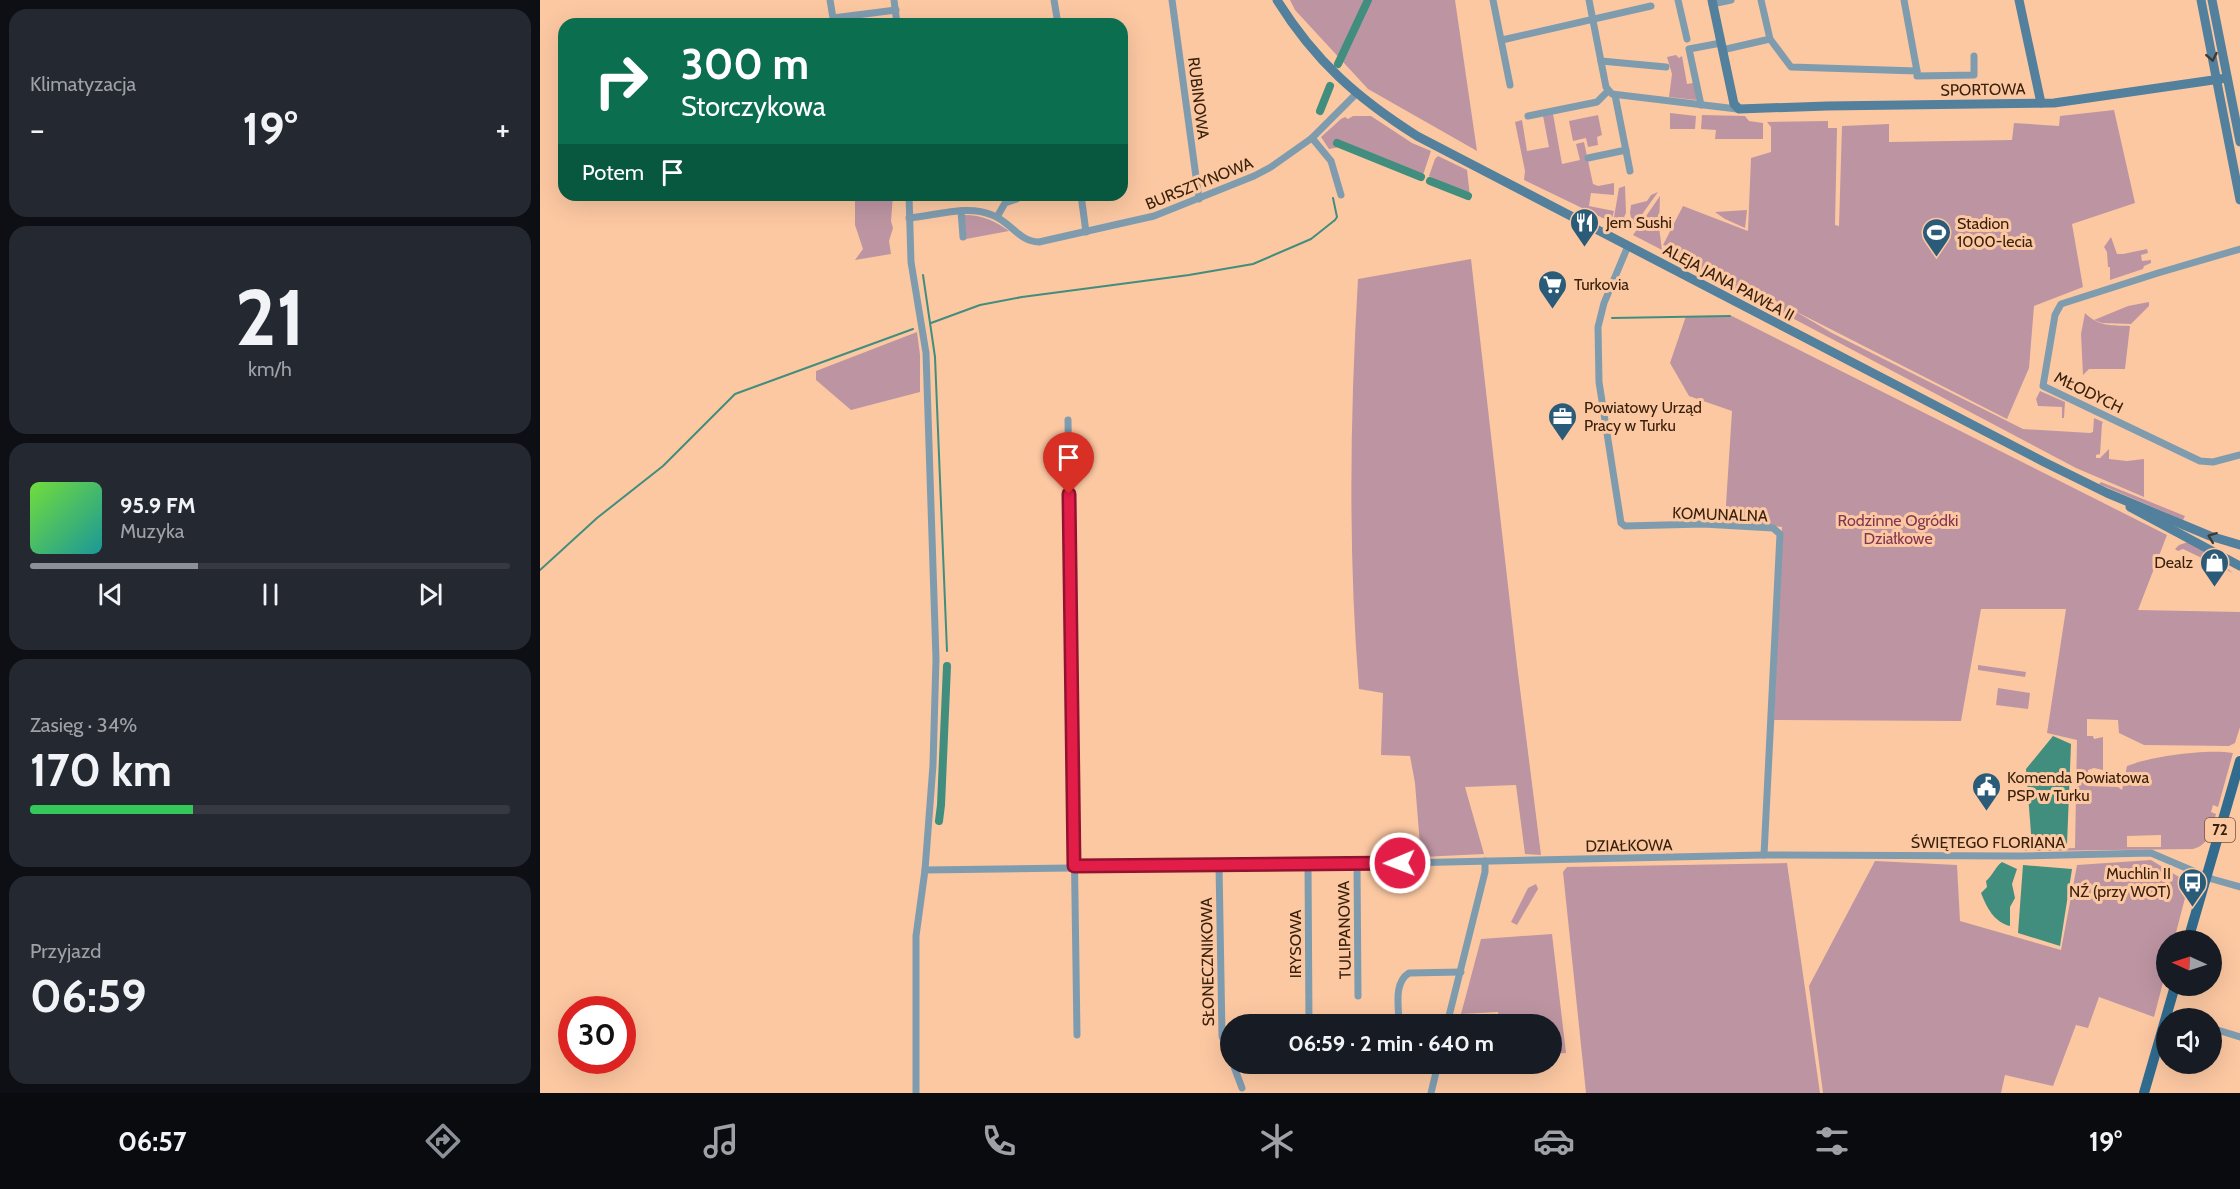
<!DOCTYPE html>
<html lang="pl">
<meta charset="utf-8">
<style>
body{margin:0;font-family:Cabin,sans-serif;background:#242831;color:#f1f3f6;height:100vh;display:flex;flex-direction:column;font-size:22px;white-space:nowrap}
*{box-sizing:border-box;margin:0}
p{font-size:20px;color:#9ea1a6}
.icon{flex:none;width:33px;height:33px;fill:none;stroke:currentColor;stroke-width:2;stroke-linecap:round;stroke-linejoin:round}
.map{position:relative;flex:1;overflow:hidden}
.side{display:flex;flex-direction:column;gap:9px;padding:9px;background:#0d0f14;width:540px}
.side>*{flex:none}
.banner{position:absolute;left:18px;top:18px;width:570px;height:183px;border-radius:18px;box-shadow:0 6px 24px #0002;background:#0b6e4f;color:#fff;overflow:hidden}
.needle{width:39px;rotate:273deg}
.fabs{position:absolute;left:1616px;top:930px;display:grid;gap:12px}
.fabs a{display:grid;place-items:center;width:66px;height:66px;border-radius:50%;background:#171b24;box-shadow:0 6px 24px #0002;font-size:30px}
.speed{position:absolute;left:18px;top:996px;display:flex;gap:12px;font-size:30px;font-weight:700;text-align:center}
.speed>*{display:grid;place-content:center;width:78px;height:78px;border-radius:50%;background:#171b24;box-shadow:0 6px 24px #0002;line-height:1}
.speed .limit{border:9px solid #d22;background:#fff;color:#111}
.pin{position:absolute;display:grid;place-items:center;width:51px;height:51px;color:#fff;margin:-62px -26px;border-radius:50% 50% 50% 0;rotate:-45deg;box-shadow:0 0 6px #0007}
.pin .icon{rotate:45deg}
.me{position:absolute;width:66px;margin:-33px;rotate:269deg;stroke-linejoin:round;filter:drop-shadow(0 0 4px #0008)}
.turn{display:flex;align-items:center;gap:21px;height:126px;padding:0 24px;font-size:27px}
.turn .icon{width:78px;height:78px;stroke-width:2.5}
.turn b{display:block;font-size:42px;line-height:51px}
.then{display:flex;align-items:center;height:57px;padding:0 24px;background:#0003;gap:12px;font-size:22px}
.big{font-size:45px;font-weight:800;line-height:1.1}
.side .widget{flex:1;display:flex;flex-direction:column;justify-content:center;gap:9px;min-width:0;padding:0 21px;border-radius:18px;background:#242831}
.side .dial{align-items:center;gap:0}
.dial b{font-size:78px;line-height:1}
.song{display:flex;align-items:center;gap:18px}
.cover{width:72px;height:72px;border-radius:9px;background:linear-gradient(135deg,hsl(100 70% 55%),hsl(180 70% 35%))}
.played{height:6px;border-radius:3px;background:linear-gradient(90deg,#8c9099 35%,#363941 35%)}
.keys{display:flex;justify-content:space-around;direction:ltr}
.heat{display:flex;justify-content:space-between;align-items:center;font-size:33px;direction:ltr}
.charge{height:9px;border-radius:4px;background:linear-gradient(90deg,#34c759 34%,#363941 0)}
.trip{position:absolute;left:680px;top:1014px;width:342px;height:60px;border-radius:30px;background:#171b24;box-shadow:0 6px 24px #0002;font-weight:800;line-height:60px;text-align:center}
.tab-bar{display:flex;height:96px;justify-content:space-around;align-items:center;background:#090b0e;color:#9ea1a6}
.tab-bar .icon{width:42px;height:42px}
.tab-bar .current{color:#8c9099}
.tab-bar b{font-size:27px;color:#f1f3f6}
main{display:flex;flex:1;min-height:0}
.map>svg:first-child{display:block}
.green{fill:#bd95a2;fill-rule:evenodd}
.water{fill:#418e7e}
.lines{fill:none;stroke-linecap:round;stroke-linejoin:round}
.stream{stroke:#418e7e;stroke-width:2}
.canal{stroke:#418e7e;stroke-width:8}
.street{stroke:#7f9caf;stroke-width:7}
.secondary{stroke:#53809c;stroke-width:9}
.primary{stroke:#316b8e;stroke-width:10}
.oneway{stroke:#403931}
.route-casing{stroke:#92132f;stroke-width:15}
.route{stroke:#e11d48;stroke-width:10}
.labels{text-anchor:middle;stroke-width:6;stroke-linejoin:round;paint-order:stroke}
.shield{fill:#fcc8a2;stroke:#74533a;stroke-width:1.5}
.shield-label{font-size:15px;font-weight:bold;fill:#39210d}
.street-label{font-size:16px;fill:#39210d;stroke:#fcc8a2}
.poi-label{font-size:16px;fill:#39210d;stroke:#fcc8a2;text-anchor:start}
.park-label{font-size:16px;fill:#823554;stroke:#fcc8a2}
</style>
<main>
<section class="side">
<div class="widget"><p>Klimatyzacja</p>
<div class="heat"><a>−</a><b class="big">19°</b><a>+</a></div>
</div>
<div class="widget dial"><b>21</b><p>km/h</p></div>
<div class="widget">
<div class="song"><i class="cover"></i><div><b>95.9 FM</b><p>Muzyka</p></div></div>
<div class="played"></div>
<div class="keys"><svg class="icon" aria-label="previous" viewBox="0 0 24 24"><path d="M18 5L8 12l10 7zM5 5v14"/></svg><svg class="icon" aria-label="pause" viewBox="0 0 24 24"><path d="M8 5v14M16 5v14"/></svg><svg class="icon" aria-label="next" viewBox="0 0 24 24"><path d="M6 5l10 7-10 7zM19 5v14"/></svg></div>
</div>
<div class="widget"><p>Zasięg · 34%</p><b class="big">170 km</b><div class="charge"></div></div>
<div class="widget"><p>Przyjazd</p><b class="big">06:59</b></div>
</section>
<div class="map">
<svg width="1700" height="1093" viewBox="0 0 1700 1093">
<rect width="100%" height="100%" fill="#fcc8a2"/>
<g class="green">
<polygon points="750,0 915,0 937,151 828,89 755,10"/>
<polygon points="1136,55 1139,58 1142,56 1147,84 1153,83 1157,97 1156,100 1129,97 1132,74 1127,57"/>
<polygon points="1574,110 1595,203 1532,224 1543,287 1494,306 1489,368 1467,419 1253,310 1292,333 1483,429 1550,433 1553,432 1554,418 1563,422 1562,424 1560,454 1556,455 1556,458 1560,458 1569,449 1569,459 1587,461 1604,459 1604,497 1536,468 1127,252 1127,246 1123,245 1143,206 1208,231 1211,158 1231,152 1231,127 1227,122 1288,121 1288,128 1297,128 1295,225 1299,226 1302,126 1349,124 1349,142 1472,140 1474,123 1519,126 1520,116"/>
<polygon points="1130,113 1156,116 1155,129 1130,129"/>
<polygon points="1013,114 1022,164 1040,160 1036,144 1044,142 1053,184 1058,186 1074,183 1074,195 1051,193 1049,206 1074,211 1071,222 984,180 985,171 975,122 982,120 987,151 1009,147 1003,116"/>
<polygon points="1058,115 1062,135 1057,137 1058,145 1048,147 1046,138 1033,141 1029,121"/>
<polygon points="1162,115 1205,116 1209,121 1223,123 1223,139 1175,139 1176,130 1161,129"/>
<polygon points="813,116 831,116 872,143 891,151 883,175 805,146 789,149 781,137 801,119 805,117 808,119"/>
<polygon points="898,156 927,170 930,196 889,176 895,159"/>
<polygon points="1085,186 1086,213 1080,226 1073,223 1079,188"/>
<polygon points="1118,192 1093,227 1090,213 1091,205 1107,201 1111,195"/>
<polygon points="315,195 353,195 351,221 353,228 349,241 351,254 315,260 323,249 315,225"/>
<polygon points="1120,196 1119,227 1122,250 1093,235"/>
<polygon points="1207,210 1205,228 1185,219 1175,212"/>
<path d="M 424,215 C 442,215 455,221 469,231 L 426,239 Z"/>
<polygon points="1571,237 1577,254 1583,254 1607,249 1608,253 1601,255 1602,261 1611,260 1611,263 1604,266 1603,269 1570,280 1570,267 1568,267 1567,252 1564,247"/>
<path d="M 931,259 L 977,665 L 1001,855 L 985,854 L 976,785 L 925,787 L 944,854 L 881,857 L 875,783 L 870,756 L 841,755 L 843,693 L 819,689 C 808,553 810,415 818,279 Z"/>
<polygon points="1609,302 1609,306 1591,324 1562,323 1554,320 1588,306"/>
<path d="M 1545,313 C 1559,327 1571,325 1590,326 L 1585,369 L 1549,369 L 1543,375 L 1541,334 Z"/>
<path d="M 1146,316 L 1192,316 L 1627,535 L 1598,610 L 1700,612 L 1700,727 L 1695,743 L 1689,746 L 1604,745 L 1579,733 L 1578,720 L 1547,719 L 1547,736 L 1553,736 L 1554,739 L 1563,737 L 1563,770 L 1554,768 L 1548,770 L 1548,786 L 1578,787 L 1582,790 L 1587,766 C 1613,756 1666,749 1693,753 L 1678,807 L 1673,805 L 1671,812 L 1676,814 C 1672,828 1670,845 1653,849 L 1485,851 L 1485,850 L 1535,848 L 1537,740 L 1507,733 L 1526,609 L 1441,609 L 1421,721 L 1234,720 L 1242,527 L 1185,520 L 1192,411 L 1149,396 L 1130,363 ZM 1621,835 L 1621,847 L 1587,847 L 1587,836 Z"/>
<polygon points="377,332 380,355 380,392 311,410 276,380 276,371"/>
<polygon points="1500,391 1525,402 1524,418 1522,418 1522,407 1498,406 1496,399"/>
<polygon points="1561,482 1645,516 1643,520 1559,484"/>
<polygon points="1648,542 1665,551 1693,573 1643,549 1638,551 1635,549 1639,545"/>
<polygon points="1438,665 1486,672 1485,677 1438,670"/>
<polygon points="1458,688 1490,693 1488,709 1456,705"/>
<polygon points="1611,860 1649,883 1634,940 1626,940 1626,971 1614,1017 1559,997 1548,1028 1536,1025 1513,1086 1465,1075 1461,1093 1283,1093 1269,986 1335,861 1417,865 1420,921 1521,950 1537,865"/>
<polygon points="1247,863 1280,1093 1046,1093 1023,872 1027,867"/>
<polygon points="996,884 998,889 977,925 971,922 988,888"/>
<polygon points="1012,934 1026,1053 1011,1054 1011,1024 960,1024 958,1012 921,1014 941,939"/>
</g>
<g class="water">
<polygon points="1513,736 1531,744 1527,844 1492,846 1486,769"/>
<path d="M 1462,862 L 1477,869 L 1472,884 L 1475,898 L 1470,907 L 1470,926 C 1454,922 1447,908 1441,893 L 1447,887 L 1446,881 C 1453,875 1455,867 1462,862 Z"/>
<polygon points="1483,865 1532,869 1520,946 1478,933"/>
</g>
<g class="lines">
<g class="stream">
<polyline points="383,275 395,357 407,651"/>
<polyline points="1072,318 1190,316"/>
<polyline points="391,323 440,305 482,297 649,275 713,264 771,239 795,220 797,217 793,198"/>
<polyline points="0,570 57,518 123,466 195,394 373,329"/>
</g>
<g class="canal">
<polyline points="798,64 828,0"/>
<polyline points="780,111 790,86"/>
<polyline points="797,143 881,177"/>
<polyline points="890,181 928,196"/>
<polyline points="399,821 401,805 407,666"/>
</g>
<g class="street">
<polyline points="290,0 293,18 356,10"/>
<polyline points="354,0 357,24"/>
<polyline points="514,0 518,24"/>
<polyline points="632,0 659,199"/>
<polyline points="953,0 970,85"/>
<polyline points="1049,0 1066,87 1072,94 1197,109"/>
<polyline points="1138,0 1147,39"/>
<polyline points="1221,0 1230,39"/>
<polyline points="1172,4 1191,0"/>
<polyline points="962,40 1111,6"/>
<polyline points="1182,50 1230,39 1251,67 1377,71 1364,0"/>
<polyline points="1061,61 1126,67"/>
<polyline points="1377,71 1377,76 1434,75 1434,56"/>
<polyline points="1075,95 1090,171"/>
<polyline points="1161,105 1149,49 1181,43"/>
<polyline points="988,116 1057,102 1068,91"/>
<polyline points="772,138 791,161 801,195"/>
<polyline points="1048,158 1086,150"/>
<polyline points="369,195 371,262 386,353 396,659 393,765 385,870"/>
<polyline points="541,195 546,232"/>
<polyline points="421,211 423,237"/>
<polyline points="457,217 465,203 477,199 479,195"/>
<path d="M 369,218 C 395,216 427,204 452,215 C 471,222 478,241 499,242 L 614,216 L 714,176 L 731,167 L 772,138 L 816,94"/>
<polyline points="1088,246 1064,303 1058,327 1059,382 1081,523 1085,526 1163,524 1233,528 1240,534 1224,855"/>
<polyline points="1700,249 1618,273 1521,304 1515,315 1503,386 1660,461 1673,462 1700,455"/>
<polyline points="528,420 537,1035"/>
<polyline points="768,864 769,1024"/>
<polyline points="817,864 818,996"/>
<polyline points="679,865 682,1036 690,1057"/>
<path d="M 859,1024 C 859,1008 853,983 869,973 L 921,972"/>
<polyline points="907,1024 945,872 945,861"/>
<polyline points="1671,1028 1700,1037"/>
<polyline points="693,1064 702,1088"/>
<polyline points="376,1093 376,936 385,870 817,864 1224,855 1480,856 1611,853 1672,879 1700,887"/>
<polyline points="891,1093 898,1064"/>
</g>
<g class="secondary">
<path d="M 737,0 C 775,61 817,98 877,136 L 1504,462 L 1567,493 L 1670,536 L 1700,545"/>
<polyline points="1172,0 1194,104 1199,109 1287,106 1514,103 1687,78"/>
<polyline points="1479,0 1501,103"/>
<polyline points="1661,0 1700,200"/>
<polyline points="1672,0 1700,142"/>
<polyline points="1590,507 1700,566"/>
</g>
<g class="primary">
<polyline points="1648,940 1700,761"/>
<polyline points="1604,1093 1635,986"/>
</g>
</g>
<defs><path id="oneway-chevron" d="M-2-3.5L2.5 0L-2 3.5" fill="none" stroke-width="1.6" stroke-linecap="round" stroke-linejoin="round" transform="scale(1.5)"/></defs>
<g class="oneway">
<use href="#oneway-chevron" transform="translate(1672 57) rotate(79)"/>
<use href="#oneway-chevron" transform="translate(1672 537) rotate(-159)"/>
</g>
<g class="lines">
<defs>
<polyline id="route" points="529,494 534,866 860,863"/>
</defs>
<use href="#route" class="route-casing"/>
<use href="#route" class="route"/>
</g>
<defs>
<symbol id="restaurant-pin" viewBox="-11 -11 22 30"><path d="M0 17L-7.5 6A9.5 9.5 0 1 1 7.5 6Z" fill="#2a5b79" stroke="#fcc8a2"/><path d="M-5-6h1v4h1v-4h1v4h1v-4h1v5L-1.5 .5V6h-2V.5L-5-1ZM5-6V6H3V1.5H1.5Q1.5-4 5-6Z" fill="#fff"/></symbol>
<symbol id="stadium-pin" viewBox="-11 -11 22 30"><path d="M0 17L-7.5 6A9.5 9.5 0 1 1 7.5 6Z" fill="#2a5b79" stroke="#fcc8a2"/><path d="M0-5a6.5 5 0 1 0 0 10a6.5 5 0 1 0 0-10ZM-3.5-1.8h7v3.6h-7Z" fill="#fff"/></symbol>
<symbol id="supermarket-pin" viewBox="-11 -11 22 30"><path d="M0 17L-7.5 6A9.5 9.5 0 1 1 7.5 6Z" fill="#2a5b79" stroke="#fcc8a2"/><path d="M-6-5.5h2.5l.6 2H6L4.5 2H-2.5L-4.4-4H-6ZM-1.5 3.2a1.3 1.3 0 1 0 .1 0ZM3 3.2a1.3 1.3 0 1 0 .1 0Z" fill="#fff"/></symbol>
<symbol id="office-pin" viewBox="-11 -11 22 30"><path d="M0 17L-7.5 6A9.5 9.5 0 1 1 7.5 6Z" fill="#2a5b79" stroke="#fcc8a2"/><path d="M-6-3h4V-5.5h4V-3h4V5H-6ZM-1-4.5V-3h2v-1.5ZM-6 0V1H6V0Z" fill="#fff"/></symbol>
<symbol id="shop-pin" viewBox="-11 -11 22 30"><path d="M0 17L-7.5 6A9.5 9.5 0 1 1 7.5 6Z" fill="#2a5b79" stroke="#fcc8a2"/><path d="M-5-2.5h2.3a2.7 3.5 0 0 1 5.4 0H5L5.5 6h-11ZM-1.5-2.5h3a1.5 2.3 0 0 0-3 0Z" fill="#fff"/></symbol>
<symbol id="civic-pin" viewBox="-11 -11 22 30"><path d="M0 17L-7.5 6A9.5 9.5 0 1 1 7.5 6Z" fill="#2a5b79" stroke="#fcc8a2"/><path d="M-.6-6.5H3V-4.5H.6V-3L4-1V1h2V6H-6V1h2V-1L-.6-3ZM-1.2 2.5V6h2.4V2.5Z" fill="#fff"/></symbol>
<symbol id="bus-pin" viewBox="-11 -11 22 30"><path d="M0 17L-7.5 6A9.5 9.5 0 1 1 7.5 6Z" fill="#2a5b79" stroke="#fcc8a2"/><path d="M-5-6H5V4H4V6H2V4H-2V6H-4V4H-5ZM-3.5-4V0h7V-4ZM-3.5 1.2v1.5H-2V1.2ZM2 1.2v1.5H3.5V1.2Z" fill="#fff"/></symbol>
</defs>
<g fill-rule="evenodd">
<use href="#restaurant-pin" x="1028" y="206" width="33" height="45"/>
<use href="#stadium-pin" x="1380" y="216" width="33" height="45"/>
<use href="#supermarket-pin" x="996" y="268" width="33" height="45"/>
<use href="#office-pin" x="1006" y="400" width="33" height="45"/>
<use href="#shop-pin" x="1658" y="546" width="33" height="45"/>
<use href="#civic-pin" x="1430" y="770" width="33" height="45"/>
<use href="#bus-pin" x="1636" y="866" width="33" height="45"/>
</g>
<g class="labels">
<rect class="shield" x="1665" y="818" width="30" height="24" rx="4.5"/>
<g class="shield-label">
<text x="1680" y="835">72</text>
</g>
<g class="street-label">
<text transform="translate(1443 89) rotate(-1)" y="6">SPORTOWA</text>
<text transform="translate(659 98) rotate(83)" y="6">RUBINOWA</text>
<text transform="translate(659 183) rotate(-22)" y="6">BURSZTYNOWA</text>
<text transform="translate(1189 282) rotate(28)" y="6">ALEJA JANA PAWŁA II</text>
<text transform="translate(1549 392) rotate(26)" y="6">MŁODYCH</text>
<text transform="translate(1180 514) rotate(2)" y="6">KOMUNALNA</text>
<text x="1448" y="848">ŚWIĘTEGO FLORIANA</text>
<text transform="translate(1089 845) rotate(-1)" y="6">DZIAŁKOWA</text>
<text transform="translate(804 930) rotate(-91)" y="6">TULIPANOWA</text>
<text transform="translate(755 944) rotate(-90)" y="6">IRYSOWA</text>
<text transform="translate(667 962) rotate(-91)" y="6">SŁONECZNIKOWA</text>
</g>
<g class="poi-label">
<text x="1066" y="228">Jem Sushi</text>
<text x="1417" y="229">Stadion<tspan x="1417" dy="18">1000-lecia</tspan></text>
<text x="1034" y="290">Turkovia</text>
<text x="1044" y="413">Powiatowy Urząd<tspan x="1044" dy="18">Pracy w Turku</tspan></text>
<text x="1653" y="568" text-anchor="end">Dealz</text>
<text x="1467" y="783">Komenda Powiatowa<tspan x="1467" dy="18">PSP w Turku</tspan></text>
<text x="1631" y="879" text-anchor="end">Muchlin II<tspan x="1631" dy="18">NŹ (przy WOT)</tspan></text>
</g>
<g class="park-label">
<text x="1358" y="526">Rodzinne Ogródki<tspan x="1358" dy="18">Działkowe</tspan></text>
</g>
</g>
</svg>
<div class="fabs">
<a><svg class="needle" viewBox="-14 -14 28 28"><path d="M0-13l5 13h-10z" fill="#e53935"/><path d="M0 13l5-13h-10z" fill="#9ea1a6"/></svg></a>
<a><svg class="icon" aria-label="sound" viewBox="0 0 24 24"><path d="M4 9h4l5-4v14l-5-4H4zM17 9q2 3 0 6"/></svg></a>
</div>
<div class="speed"><div class="limit">30</div></div>
<div class="pin" style="left:529px;top:494px;background:#d93025"><svg class="icon" aria-label="arrive" viewBox="0 0 24 24"><path d="M6 21V4h12l-3 4 3 4H6"/></svg></div>
<svg class="me" style="left:860px;top:863px" viewBox="-20 -20 40 40"><circle r="17" fill="#e11d48" stroke="#fff" stroke-width="3"/><path d="M0-11L8 9 0 5-8 9z" fill="#fff"/></svg>
<div class="trip">06:59 · 2 min · 640 m</div>
<div class="banner">
<div class="turn"><svg class="icon" aria-label="right" viewBox="0 0 24 24"><path d="M7 20v-9h11M14 6l5 5-5 5"/></svg><div><b>300 m</b>Storczykowa</div></div>
<div class="then">Potem<svg class="icon" aria-label="arrive" viewBox="0 0 24 24"><path d="M6 21V4h12l-3 4 3 4H6"/></svg></div>
</div>
</div>
</main>
<nav class="tab-bar">
<b>06:57</b>
<svg class="icon current" aria-label="directions" viewBox="0 0 24 24"><path d="M12 3l9 9-9 9-9-9zM9 14v-3h6M13 9l2 2-2 2"/></svg>
<svg class="icon" aria-label="music" viewBox="0 0 24 24"><path d="M9 18V5l10-2v13"/><circle cx="6" cy="18" r="3"/><circle cx="16" cy="16" r="3"/></svg>
<svg class="icon" aria-label="phone" viewBox="0 0 24 24"><path d="M5 4h4l2 5-3 2q2 4 5 5l2-3 5 2v4C11 20 4 13 5 4z"/></svg>
<svg class="icon" aria-label="climate" viewBox="0 0 24 24"><path d="M12 3v18M4 7l16 10M4 17L20 7"/></svg>
<svg class="icon" aria-label="car" viewBox="0 0 24 24"><path d="M5 17H2v-5l4-1 3-4h7l3 4 3 1v5h-3M9 17h6M6 11h13"/><circle cx="7" cy="17" r="2"/><circle cx="17" cy="17" r="2"/></svg>
<svg class="icon" aria-label="filters" viewBox="0 0 24 24"><path d="M4 7h16M4 17h16"/><circle cx="9" cy="7" r="2"/><circle cx="15" cy="17" r="2"/></svg>
<b>19°</b>
</nav>
